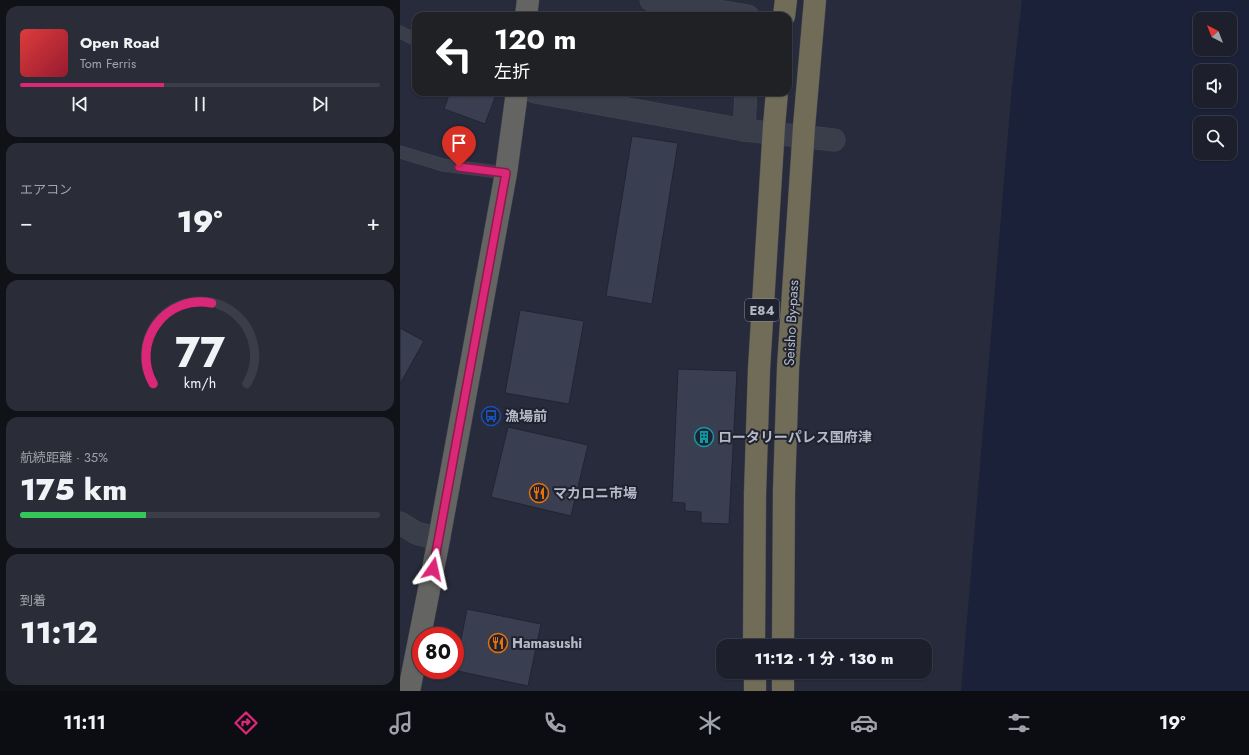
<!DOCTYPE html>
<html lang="ja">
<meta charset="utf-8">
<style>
body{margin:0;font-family:Jost,"Noto Sans JP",sans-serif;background:#2a2d38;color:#f1f3f6;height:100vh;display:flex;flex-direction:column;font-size:15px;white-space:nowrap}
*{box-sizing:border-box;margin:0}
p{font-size:13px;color:#a0a3a9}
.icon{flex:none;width:22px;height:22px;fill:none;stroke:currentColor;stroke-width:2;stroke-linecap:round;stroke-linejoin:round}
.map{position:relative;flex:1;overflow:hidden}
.details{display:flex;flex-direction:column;gap:6px;padding:6px;background:#101218;width:400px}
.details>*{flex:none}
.top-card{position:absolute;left:12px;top:12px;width:380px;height:84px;border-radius:12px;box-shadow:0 1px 3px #0004,0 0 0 1px #3b3e48;background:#202124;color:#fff;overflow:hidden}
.needle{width:26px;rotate:318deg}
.controls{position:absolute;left:793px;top:12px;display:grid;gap:8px}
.controls a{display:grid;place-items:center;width:44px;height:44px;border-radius:8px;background:#1d202c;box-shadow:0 1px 3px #0004,0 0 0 1px #3b3e48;font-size:20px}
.speed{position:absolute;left:12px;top:627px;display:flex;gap:8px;font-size:20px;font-weight:700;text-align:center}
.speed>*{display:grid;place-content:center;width:52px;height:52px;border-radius:50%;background:#1d202c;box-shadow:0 1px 3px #0004,0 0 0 1px #3b3e48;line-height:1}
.speed .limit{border:6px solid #d22;background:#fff;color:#111}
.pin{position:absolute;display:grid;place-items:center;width:34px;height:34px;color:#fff;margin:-41px -17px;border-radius:50% 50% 50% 0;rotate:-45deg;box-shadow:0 0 4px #0007}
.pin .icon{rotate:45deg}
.me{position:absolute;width:44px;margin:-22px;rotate:11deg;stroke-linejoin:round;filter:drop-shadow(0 0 3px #0008)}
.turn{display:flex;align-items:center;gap:14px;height:84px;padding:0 16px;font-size:18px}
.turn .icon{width:52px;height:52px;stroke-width:2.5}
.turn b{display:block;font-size:28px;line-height:34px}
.big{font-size:30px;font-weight:800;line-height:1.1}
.details .widget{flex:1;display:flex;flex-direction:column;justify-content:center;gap:6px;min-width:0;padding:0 14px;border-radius:12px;background:#2a2d38}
.details .dial{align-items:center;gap:0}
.dial svg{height:104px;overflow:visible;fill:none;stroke:#3b3e48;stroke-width:7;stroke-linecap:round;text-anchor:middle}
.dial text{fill:#f1f3f6;stroke:none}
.song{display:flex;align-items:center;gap:12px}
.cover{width:48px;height:48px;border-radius:6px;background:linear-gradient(135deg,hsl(0 70% 55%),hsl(350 70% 35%))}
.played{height:4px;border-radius:2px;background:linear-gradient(90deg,#db2777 40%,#3b3e48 40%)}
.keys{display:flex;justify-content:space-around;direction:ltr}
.heat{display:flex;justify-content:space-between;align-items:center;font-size:22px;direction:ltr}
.charge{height:6px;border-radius:3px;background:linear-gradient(90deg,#34c759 35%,#3b3e48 0)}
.trip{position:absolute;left:316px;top:639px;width:216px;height:40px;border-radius:12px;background:#1d202c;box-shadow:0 1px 3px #0004,0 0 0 1px #3b3e48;font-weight:800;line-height:40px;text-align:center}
.tab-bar{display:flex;height:64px;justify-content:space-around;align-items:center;background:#0c0d12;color:#a0a3a9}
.tab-bar .icon{width:28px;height:28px}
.tab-bar .active{color:#db2777}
.tab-bar b{font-size:18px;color:#f1f3f6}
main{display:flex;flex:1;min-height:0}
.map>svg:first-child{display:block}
.water{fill:#1b2138;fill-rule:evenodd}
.building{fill:#393f51;stroke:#212532}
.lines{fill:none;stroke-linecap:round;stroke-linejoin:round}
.service-casing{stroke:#434754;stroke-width:13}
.minor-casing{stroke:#434754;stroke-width:23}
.trunk-casing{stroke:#424653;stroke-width:23}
.motorway-casing{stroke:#424653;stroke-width:23}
.service{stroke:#3a3e4b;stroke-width:12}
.minor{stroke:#3a3e4b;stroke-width:22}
.trunk{stroke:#646462;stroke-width:22}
.motorway{stroke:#706c58;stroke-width:22}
.motorway-bridge-casing{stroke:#424653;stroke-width:23;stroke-linecap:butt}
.motorway-bridge{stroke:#706c58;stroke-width:22}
.route-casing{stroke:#8e194d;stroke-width:10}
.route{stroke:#db2777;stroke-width:7}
.labels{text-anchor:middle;stroke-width:4;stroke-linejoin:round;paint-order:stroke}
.shield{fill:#1f2330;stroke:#898c9a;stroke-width:1}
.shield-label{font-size:13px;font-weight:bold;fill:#b6b9c7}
.street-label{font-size:14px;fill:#b6b9c7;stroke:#1f2330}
.poi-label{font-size:14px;font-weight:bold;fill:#b6b9c7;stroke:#1f2330;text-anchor:start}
</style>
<main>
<section class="details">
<div class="widget">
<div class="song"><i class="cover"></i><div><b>Open Road</b><p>Tom Ferris</p></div></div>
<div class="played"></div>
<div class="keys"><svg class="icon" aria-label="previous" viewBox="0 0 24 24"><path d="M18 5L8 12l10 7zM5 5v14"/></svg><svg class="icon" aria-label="pause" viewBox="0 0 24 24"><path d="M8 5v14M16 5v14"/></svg><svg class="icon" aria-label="next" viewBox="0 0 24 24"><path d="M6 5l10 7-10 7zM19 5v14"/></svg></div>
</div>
<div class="widget"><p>エアコン</p>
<div class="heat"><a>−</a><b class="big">19°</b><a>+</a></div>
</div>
<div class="widget dial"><svg viewBox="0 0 100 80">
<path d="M14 69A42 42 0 1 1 86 69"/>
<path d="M14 69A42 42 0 0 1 59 7" stroke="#db2777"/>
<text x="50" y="56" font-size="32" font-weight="700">77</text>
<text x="50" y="72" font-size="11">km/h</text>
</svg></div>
<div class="widget"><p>航続距離 · 35%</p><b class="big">175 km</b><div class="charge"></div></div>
<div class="widget"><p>到着</p><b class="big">11:12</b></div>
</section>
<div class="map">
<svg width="849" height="691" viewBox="0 0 849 691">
<rect width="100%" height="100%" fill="#272b3b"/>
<path class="water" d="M 622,0 L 849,0 L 849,691 L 561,691 L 612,87 ZM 800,19 L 830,19 L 830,49 L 800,49 ZM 800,71 L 830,71 L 830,101 L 800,101 ZM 800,123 L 830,123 L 830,153 L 800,153 Z"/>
<g class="building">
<polygon points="50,92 97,92 85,124 44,109"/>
<polygon points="232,136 278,143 252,304 206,296"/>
<polygon points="120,310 184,321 169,404 105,393"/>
<polygon points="0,328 24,341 0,384"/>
<polygon points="278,369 337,371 329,524 301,523 301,512 285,511 285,503 272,502"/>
<polygon points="108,427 188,445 171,516 91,497"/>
<polygon points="67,609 141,624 128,686 53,670 55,670"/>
</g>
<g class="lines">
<defs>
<g id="service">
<polyline points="0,32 16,40"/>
<polyline points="0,152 43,165 106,173"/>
</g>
<g id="minor">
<polyline points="251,0 348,16"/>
<polyline points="135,92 344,130 434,140"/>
<polyline points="344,130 346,92"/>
<polyline points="0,523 16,533 39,539"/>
</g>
<g id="trunk">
<polyline points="126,16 128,0"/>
<polyline points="9,691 39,539 106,173 117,92"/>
</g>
<g id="motorway">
<polyline points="384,16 386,0"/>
<polyline points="374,126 377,92"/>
<polyline points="404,127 415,0"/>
<polyline points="354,646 355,494"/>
<polyline points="383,646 384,491"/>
<polyline points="355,672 355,691"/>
<polyline points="383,672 383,691"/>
</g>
</defs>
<use href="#service" class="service-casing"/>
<use href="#minor" class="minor-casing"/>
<use href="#trunk" class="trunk-casing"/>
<use href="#motorway" class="motorway-casing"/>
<use href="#service" class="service"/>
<use href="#minor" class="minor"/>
<use href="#trunk" class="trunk"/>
<use href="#motorway" class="motorway"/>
<defs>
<g id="motorway-bridge">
<polyline points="384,491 388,368 404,127"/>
<polyline points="355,494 359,369 374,126"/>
</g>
</defs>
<use href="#motorway-bridge" class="motorway-bridge-casing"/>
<use href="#motorway-bridge" class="motorway-bridge"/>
</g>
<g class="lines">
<defs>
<polyline id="route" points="33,569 106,173 59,167"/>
</defs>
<use href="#route" class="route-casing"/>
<use href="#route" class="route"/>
</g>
<defs>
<symbol id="bus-ring" viewBox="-11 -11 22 22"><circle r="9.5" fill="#1f2330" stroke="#1a4fb4" stroke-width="1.5"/><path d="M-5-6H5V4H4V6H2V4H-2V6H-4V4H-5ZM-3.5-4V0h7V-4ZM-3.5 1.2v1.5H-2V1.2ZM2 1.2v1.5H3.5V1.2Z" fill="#1a4fb4"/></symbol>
<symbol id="building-ring" viewBox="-11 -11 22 22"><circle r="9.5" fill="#1f2330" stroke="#0f9aa8" stroke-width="1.5"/><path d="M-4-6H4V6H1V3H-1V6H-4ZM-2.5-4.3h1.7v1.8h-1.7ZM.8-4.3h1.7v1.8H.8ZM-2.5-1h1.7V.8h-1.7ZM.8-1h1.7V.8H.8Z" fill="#0f9aa8"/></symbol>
<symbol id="restaurant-ring" viewBox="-11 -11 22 22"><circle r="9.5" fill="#1f2330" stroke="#e8710a" stroke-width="1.5"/><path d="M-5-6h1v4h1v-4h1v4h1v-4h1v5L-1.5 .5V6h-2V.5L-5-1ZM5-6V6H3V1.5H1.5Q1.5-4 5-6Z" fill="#e8710a"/></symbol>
</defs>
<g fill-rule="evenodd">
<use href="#bus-ring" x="80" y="405" width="22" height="22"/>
<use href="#building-ring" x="293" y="426" width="22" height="22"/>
<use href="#restaurant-ring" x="128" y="482" width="22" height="22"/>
<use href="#restaurant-ring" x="87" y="632" width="22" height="22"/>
</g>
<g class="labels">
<rect class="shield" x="345" y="299" width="34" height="22" rx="3"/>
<g class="shield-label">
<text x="362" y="315">E84</text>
</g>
<g class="street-label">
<text transform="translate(391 323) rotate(-87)" y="5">Seisho By-pass</text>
</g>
<g class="poi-label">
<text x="105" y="421">漁場前</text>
<text x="318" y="442">ロータリーパレス国府津</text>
<text x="153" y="498">マカロニ市場</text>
<text x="112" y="648">Hamasushi</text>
</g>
</g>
</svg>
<div class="controls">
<a><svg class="needle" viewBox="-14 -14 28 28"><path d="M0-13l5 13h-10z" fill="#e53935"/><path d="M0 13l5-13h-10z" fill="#a0a3a9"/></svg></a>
<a><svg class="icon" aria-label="sound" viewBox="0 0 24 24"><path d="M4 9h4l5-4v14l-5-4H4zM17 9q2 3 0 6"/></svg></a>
<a><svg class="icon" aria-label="search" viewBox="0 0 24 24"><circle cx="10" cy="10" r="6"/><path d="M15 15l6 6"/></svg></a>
</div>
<div class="speed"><div class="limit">80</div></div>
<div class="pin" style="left:59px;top:167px;background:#d93025"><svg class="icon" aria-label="arrive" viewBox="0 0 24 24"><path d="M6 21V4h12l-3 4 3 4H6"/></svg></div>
<svg class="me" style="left:33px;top:569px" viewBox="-20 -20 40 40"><path d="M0-17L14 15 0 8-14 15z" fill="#db2777" stroke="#fff" stroke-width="4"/></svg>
<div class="trip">11:12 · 1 分 · 130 m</div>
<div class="top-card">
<div class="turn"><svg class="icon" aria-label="left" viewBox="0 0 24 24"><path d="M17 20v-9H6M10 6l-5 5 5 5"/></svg><div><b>120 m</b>左折</div></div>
</div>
</div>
</main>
<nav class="tab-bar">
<b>11:11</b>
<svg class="icon active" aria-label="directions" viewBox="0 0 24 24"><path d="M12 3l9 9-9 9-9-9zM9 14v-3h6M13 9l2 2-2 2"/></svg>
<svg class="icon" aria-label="music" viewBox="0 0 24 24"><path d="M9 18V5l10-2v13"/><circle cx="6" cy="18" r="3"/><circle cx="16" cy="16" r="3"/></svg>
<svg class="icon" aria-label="phone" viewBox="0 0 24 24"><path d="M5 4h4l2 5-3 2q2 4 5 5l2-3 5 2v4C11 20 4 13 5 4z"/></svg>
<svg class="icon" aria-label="climate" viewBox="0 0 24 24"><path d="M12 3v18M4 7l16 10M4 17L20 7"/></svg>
<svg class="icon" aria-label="car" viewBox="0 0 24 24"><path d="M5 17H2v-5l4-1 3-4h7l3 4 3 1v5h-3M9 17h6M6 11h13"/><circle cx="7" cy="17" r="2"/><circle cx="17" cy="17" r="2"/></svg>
<svg class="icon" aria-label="filters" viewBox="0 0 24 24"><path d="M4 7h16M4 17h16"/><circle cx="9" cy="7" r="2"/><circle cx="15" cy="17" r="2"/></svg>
<b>19°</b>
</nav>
